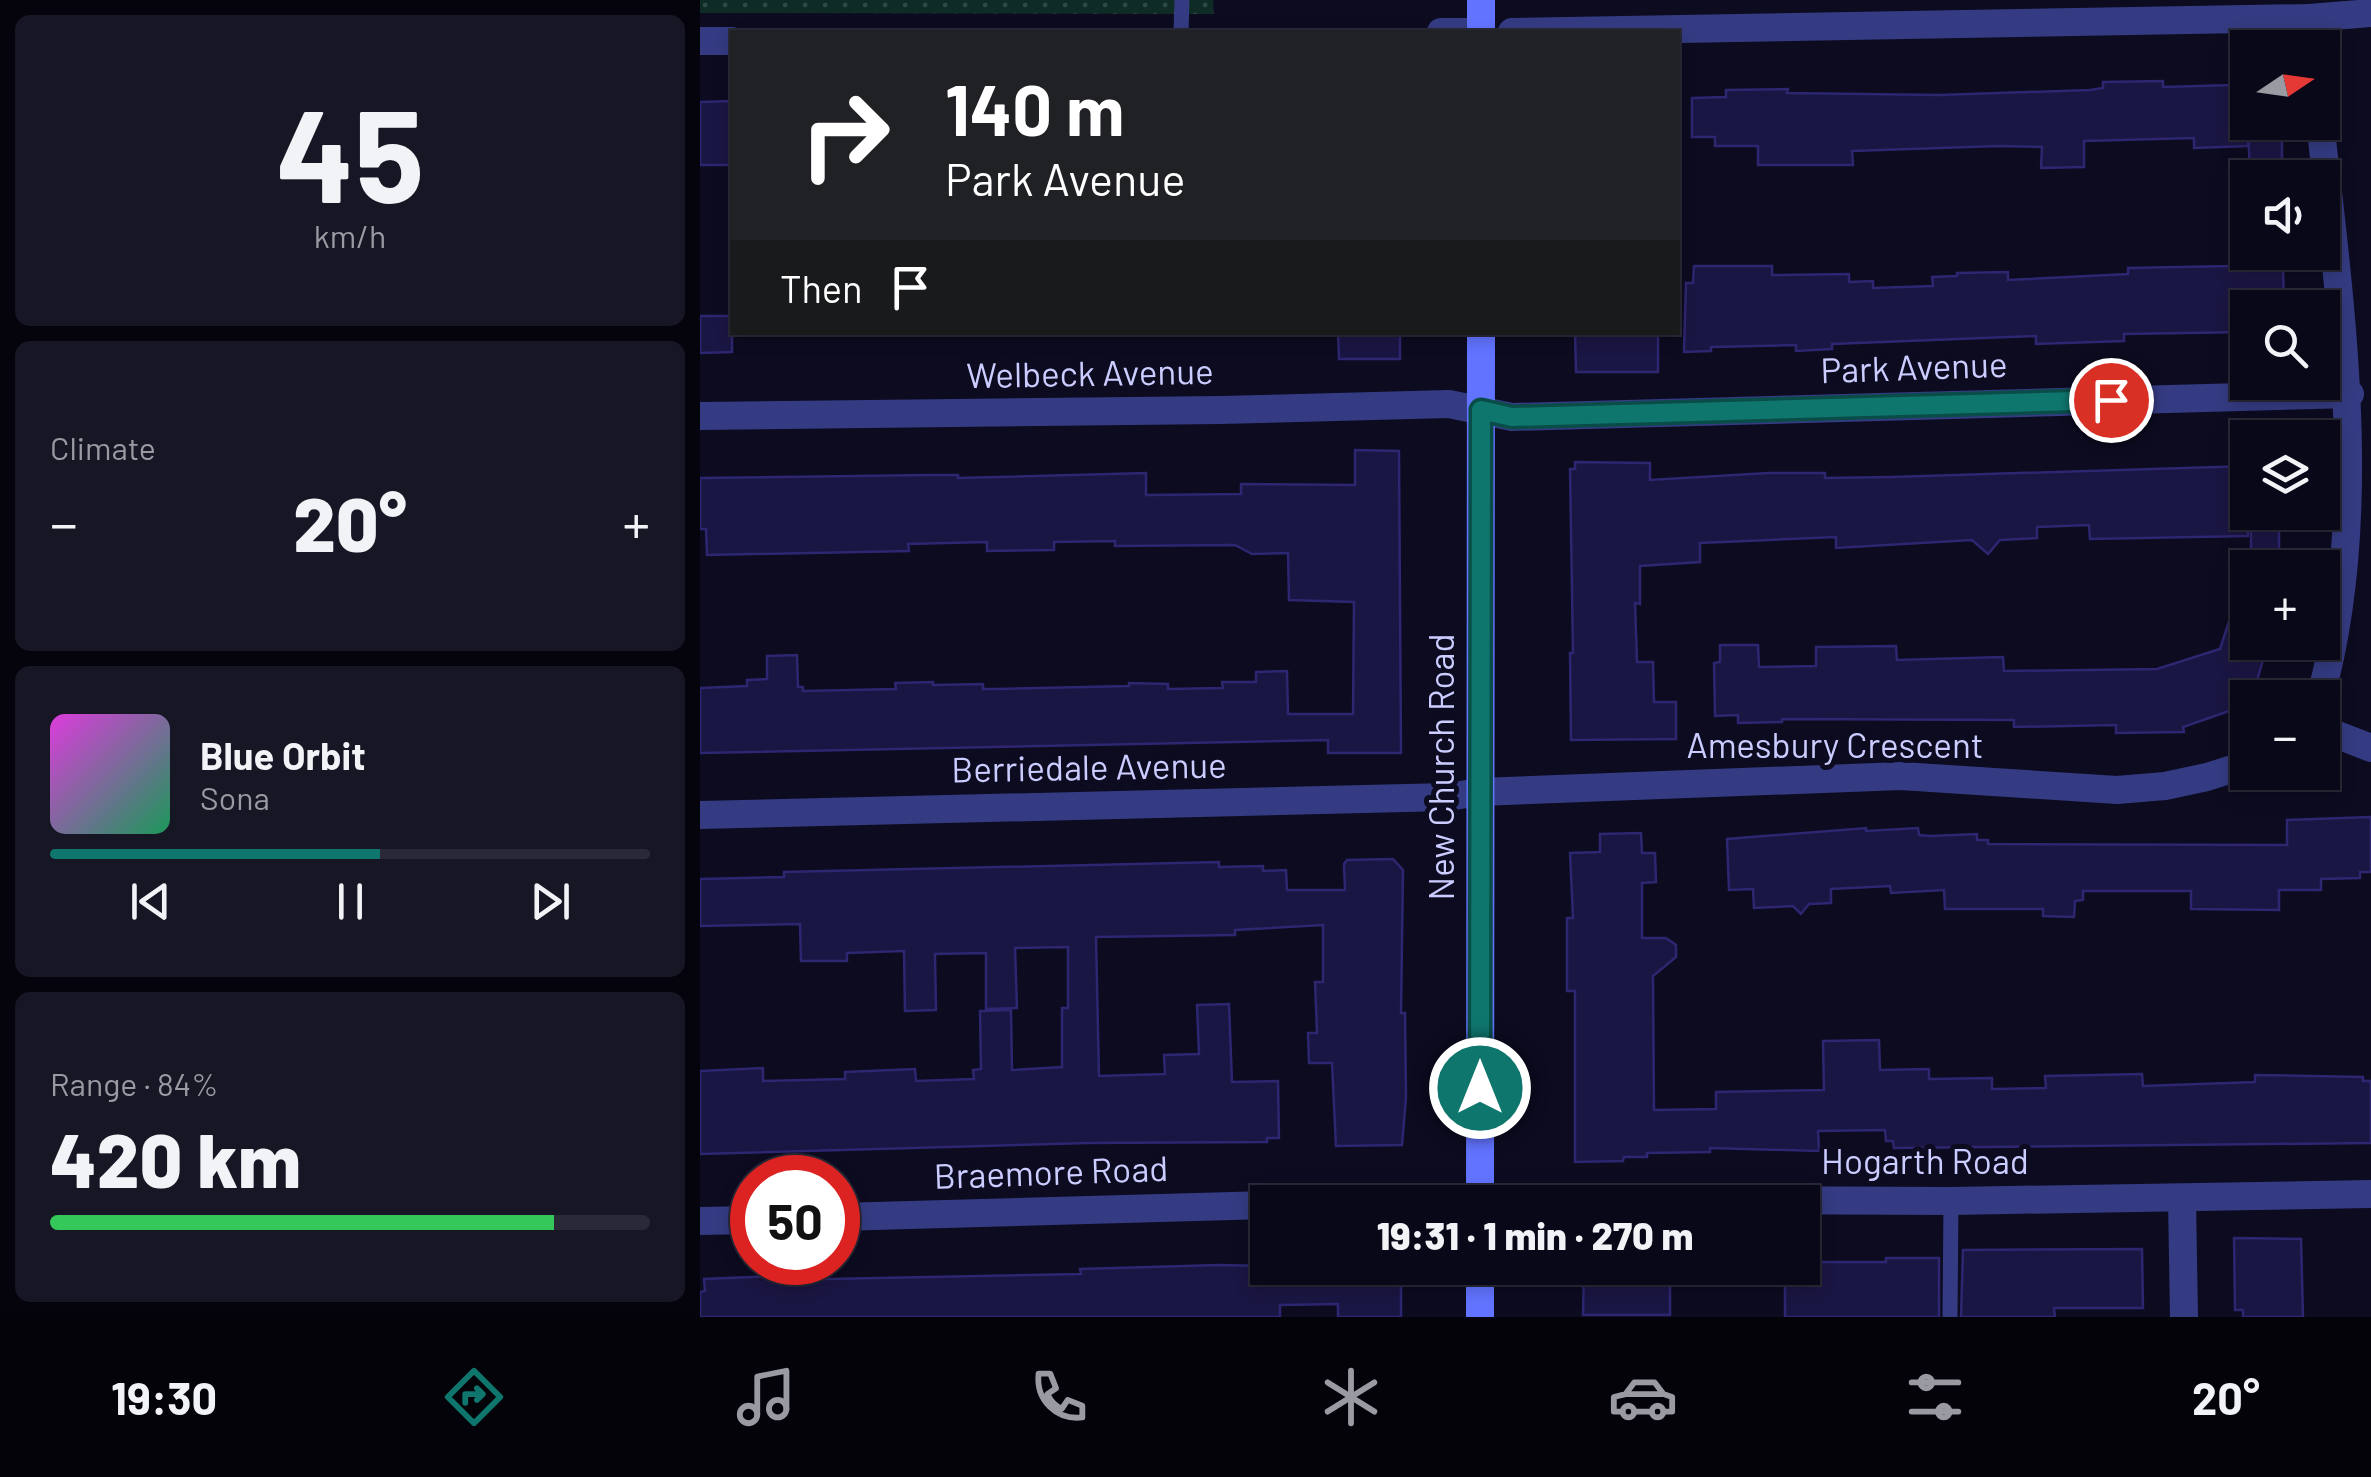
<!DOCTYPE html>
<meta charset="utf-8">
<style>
body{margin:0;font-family:Barlow,sans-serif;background:#171625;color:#f1f3f6;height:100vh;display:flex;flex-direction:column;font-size:38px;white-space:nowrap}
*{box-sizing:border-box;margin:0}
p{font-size:32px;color:#999aa2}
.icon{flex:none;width:55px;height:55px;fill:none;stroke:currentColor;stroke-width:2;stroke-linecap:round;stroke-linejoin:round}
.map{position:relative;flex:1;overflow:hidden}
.side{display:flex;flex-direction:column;gap:15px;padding:15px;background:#05040d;width:700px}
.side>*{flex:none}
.guide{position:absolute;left:30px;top:30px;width:950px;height:305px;border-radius:0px;box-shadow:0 5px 15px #0003,0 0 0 2px #292937;background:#202124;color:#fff;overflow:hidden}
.needle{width:65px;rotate:77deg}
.tools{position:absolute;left:1530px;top:30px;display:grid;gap:20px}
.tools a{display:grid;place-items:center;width:110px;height:110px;border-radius:0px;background:#090818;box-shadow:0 5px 15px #0003,0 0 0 2px #292937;font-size:50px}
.speed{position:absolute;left:30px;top:1155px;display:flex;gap:20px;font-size:50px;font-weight:700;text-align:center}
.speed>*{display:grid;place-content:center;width:130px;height:130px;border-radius:50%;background:#090818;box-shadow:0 5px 15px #0003,0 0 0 2px #292937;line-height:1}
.speed .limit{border:15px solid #d22;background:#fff;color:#111}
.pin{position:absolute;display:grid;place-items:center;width:85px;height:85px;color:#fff;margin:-42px;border:5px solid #fff;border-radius:50%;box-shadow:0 2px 10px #0007}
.me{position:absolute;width:110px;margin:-55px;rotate:0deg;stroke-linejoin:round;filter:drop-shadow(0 0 8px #0008)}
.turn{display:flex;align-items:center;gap:35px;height:210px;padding:0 50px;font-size:45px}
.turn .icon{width:130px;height:130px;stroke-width:2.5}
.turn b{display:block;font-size:70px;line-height:85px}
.then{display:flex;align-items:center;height:95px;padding:0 50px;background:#0003;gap:20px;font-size:38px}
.big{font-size:75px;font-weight:800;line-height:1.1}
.side .card{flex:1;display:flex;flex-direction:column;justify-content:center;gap:15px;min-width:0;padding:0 35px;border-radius:15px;background:#171625}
.side .dial{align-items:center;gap:0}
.dial b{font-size:130px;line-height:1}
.song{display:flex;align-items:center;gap:30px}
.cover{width:120px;height:120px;border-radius:15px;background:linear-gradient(135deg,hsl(300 70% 55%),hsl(150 70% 35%))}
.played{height:10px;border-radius:5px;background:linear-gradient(90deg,#0f766e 55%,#292937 55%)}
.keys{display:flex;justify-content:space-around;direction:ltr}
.heat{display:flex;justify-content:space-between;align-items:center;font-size:55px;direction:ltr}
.charge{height:15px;border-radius:8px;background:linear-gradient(90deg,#34c759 84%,#292937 0)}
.trip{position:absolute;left:550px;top:1185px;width:570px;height:100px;border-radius:0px;background:#090818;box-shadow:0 5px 15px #0003,0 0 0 2px #292937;font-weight:800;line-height:100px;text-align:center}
.tabs{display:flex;height:160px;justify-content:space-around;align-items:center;background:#04030a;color:#999aa2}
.tabs .icon{width:70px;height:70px}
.tabs .current{color:#0f766e}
.tabs b{font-size:45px;color:#f1f3f6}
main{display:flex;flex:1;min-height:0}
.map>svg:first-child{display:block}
.grass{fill:url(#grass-dots)}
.building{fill:#1a1643;stroke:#2c2770;stroke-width:2.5}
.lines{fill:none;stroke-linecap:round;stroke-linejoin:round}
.service{stroke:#343b82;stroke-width:15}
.minor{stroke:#343b82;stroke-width:28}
.secondary{stroke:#6273ff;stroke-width:28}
.route-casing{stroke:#0a4d48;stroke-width:25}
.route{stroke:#0f766e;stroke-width:18}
.labels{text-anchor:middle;stroke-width:10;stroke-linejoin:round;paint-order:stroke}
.street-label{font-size:35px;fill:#cbccff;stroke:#0c0b20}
</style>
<main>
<section class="side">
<div class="card dial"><b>45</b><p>km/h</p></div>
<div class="card"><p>Climate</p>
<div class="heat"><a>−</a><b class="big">20°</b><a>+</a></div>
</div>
<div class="card">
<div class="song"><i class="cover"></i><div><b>Blue Orbit</b><p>Sona</p></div></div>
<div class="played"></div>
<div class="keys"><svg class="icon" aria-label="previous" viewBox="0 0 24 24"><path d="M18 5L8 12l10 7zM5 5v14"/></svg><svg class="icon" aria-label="pause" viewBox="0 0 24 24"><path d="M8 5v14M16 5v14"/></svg><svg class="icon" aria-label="next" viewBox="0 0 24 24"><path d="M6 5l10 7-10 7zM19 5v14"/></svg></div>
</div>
<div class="card"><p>Range · 84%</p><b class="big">420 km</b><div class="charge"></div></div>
</section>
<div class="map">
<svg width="1671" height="1317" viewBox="0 0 1671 1317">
<defs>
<pattern id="grass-dots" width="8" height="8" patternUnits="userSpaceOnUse" patternTransform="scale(2.5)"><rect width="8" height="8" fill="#0e2b26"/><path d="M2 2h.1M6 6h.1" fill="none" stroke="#304947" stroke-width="1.8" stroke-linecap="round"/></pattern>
</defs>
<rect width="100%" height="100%" fill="#0c0b20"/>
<polygon class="grass" points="0,0 513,0 514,14 0,13"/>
<g class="building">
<polygon points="1463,81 1463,87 1532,85 1532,94 1548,94 1548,146 1494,148 1494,138 1384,141 1384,167 1341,168 1342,147 1299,146 1152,151 1153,165 1058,165 1058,146 1015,146 1015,137 992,137 992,98 1026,97 1026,90 1088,89 1087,93 1239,95 1390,90 1403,88 1403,82"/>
<polygon points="32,101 32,165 0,165 0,102"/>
<polygon points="1548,122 1573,122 1574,139 1582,139 1582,168 1574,168 1574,178 1550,178"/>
<polygon points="1583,265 1584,308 1548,308 1548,332 1424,334 1424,341 1336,344 1336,336 1132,344 1132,349 1096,351 1096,345 1011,347 1011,351 984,352 986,283 993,283 994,266 1072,266 1072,275 1149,274 1149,282 1173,281 1173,288 1233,286 1232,277 1257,276 1257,273 1308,272 1308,280 1428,274 1428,268"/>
<polygon points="0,316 32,316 32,352 0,353"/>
<polygon points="638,332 700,332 700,359 639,359"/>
<polygon points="875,332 958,332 958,372 876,372"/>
<polygon points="655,450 699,451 701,753 628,753 628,740 0,753 0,688 47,686 47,680 67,679 67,656 97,655 98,687 103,687 103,691 196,689 195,683 233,682 233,685 283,684 283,689 296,689 429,686 429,683 468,684 468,689 523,688 522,682 556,682 556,672 587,671 588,714 653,714 654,602 589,600 588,553 552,554 535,545 415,546 415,541 354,542 354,550 287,551 287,542 208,544 209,551 7,555 6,529 0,529 0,478 227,475 258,475 258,478 446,473 446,495 541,494 541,484 655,485"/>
<polygon points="875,462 950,463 950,480 1068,473 1125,473 1125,478 1192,477 1548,466 1548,536 1390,539 1389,525 1337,527 1337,538 1300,540 1288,554 1272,540 1136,548 1136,537 1000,543 1000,562 940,566 940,604 935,603 937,662 953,662 954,702 976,702 976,739 871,740 870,653 873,653 870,469 875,469"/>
<rect x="1551" y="512" width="28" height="56"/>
<polygon points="1542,582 1548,583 1548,642 1568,642 1553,695 1529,711 1483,727 1484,732 1416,733 1416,725 1314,727 1314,720 1082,719 1082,722 1038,723 1038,715 1015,716 1014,663 1020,662 1020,645 1058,645 1059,667 1116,666 1116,647 1196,646 1197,660 1303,657 1304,671 1457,669 1520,649"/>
<polygon points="1671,817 1671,872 1660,872 1660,878 1621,879 1621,890 1579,890 1579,910 1491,909 1491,891 1383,891 1383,900 1375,901 1374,917 1343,916 1343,909 1245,909 1244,890 1191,893 1190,886 1131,889 1131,903 1109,904 1101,914 1093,906 1054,908 1053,889 1029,890 1027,839 1166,828 1166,831 1218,828 1219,835 1230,836 1277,834 1277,840 1288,840 1288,844 1587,845 1587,820"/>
<polygon points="941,833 942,853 955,853 956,882 942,883 942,938 966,938 976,945 976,957 953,976 954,1110 1016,1109 1016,1092 1124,1090 1123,1041 1179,1040 1180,1070 1229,1069 1229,1079 1292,1078 1292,1089 1346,1088 1345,1076 1442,1074 1443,1086 1555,1082 1555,1075 1663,1077 1663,1081 1671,1081 1671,1143 1194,1148 1193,1141 1186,1141 1185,1130 1118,1131 1119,1151 1010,1148 1010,1152 947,1153 947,1157 924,1157 923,1161 875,1162 875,991 867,991 867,918 873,918 870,853 900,852 900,834"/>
<polygon points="693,859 703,870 701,1013 705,1013 706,1097 702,1145 636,1146 632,1063 609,1063 608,1033 617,1033 615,982 623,982 623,925 535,930 535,935 396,937 399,1076 465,1074 464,1055 499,1054 497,1005 529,1004 532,1082 578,1081 579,1138 567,1138 567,1142 389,1143 0,1154 0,1071 63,1068 63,1081 145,1079 145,1072 215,1069 216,1081 274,1079 273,1070 281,1069 280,1011 311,1010 312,1070 362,1067 362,1008 368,1008 368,947 315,948 317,1008 286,1009 286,953 235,954 236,1010 205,1011 204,951 147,953 147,961 101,961 100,924 0,926 0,879 84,877 84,872 519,862 519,867 563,866 563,871 586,870 587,890 645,890 644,864 647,860"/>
<polygon points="1534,1238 1601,1239 1603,1317 1543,1317 1543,1310 1535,1310"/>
<polygon points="1442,1249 1443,1308 1354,1308 1355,1317 1261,1317 1263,1250"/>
<polygon points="1186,1258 1239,1258 1239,1317 1085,1317 1085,1269 1118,1269 1118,1262 1186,1262"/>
<polygon points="519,1265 568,1266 579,1270 701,1268 701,1317 638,1317 638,1304 580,1305 580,1317 0,1317 0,1292 5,1291 4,1279 78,1276 78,1280 381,1274 380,1269"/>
<polygon points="884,1268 970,1268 970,1315 883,1315"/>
</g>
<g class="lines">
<g class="service">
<polyline points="481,32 482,0"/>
<polyline points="1250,1317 1251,1201"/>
</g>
<g class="minor">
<polyline points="1609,18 1612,48"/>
<polyline points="741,32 769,32"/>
<polyline points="812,32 1609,18 1671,13"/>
<polyline points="0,41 32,41"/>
<polyline points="0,416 520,410 749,404 812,417 1650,394"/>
<path d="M 1620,698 C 1671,517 1641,309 1620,122"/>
<polyline points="1622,729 1671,748"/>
<polyline points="0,815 748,797 779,792 1201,776 1417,790 1465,786 1507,777 1548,764"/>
<polyline points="1482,1198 1484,1317"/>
<polyline points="643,1202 780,1199 1251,1201 1671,1194"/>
<polyline points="138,1217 568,1205"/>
<polyline points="0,1221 52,1220"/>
</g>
<g class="secondary">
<polyline points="781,0 781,32"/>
<polyline points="780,1202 781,332"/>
<polyline points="780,1268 780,1317"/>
</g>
</g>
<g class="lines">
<defs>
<polyline id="route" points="780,1088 781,410 812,417 1411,400"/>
</defs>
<use href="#route" class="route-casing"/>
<use href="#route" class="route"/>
</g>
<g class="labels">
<g class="street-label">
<text transform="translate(1214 368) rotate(-2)" y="12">Park Avenue</text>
<text transform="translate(390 374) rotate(-1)" y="12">Welbeck Avenue</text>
<text x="1135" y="758">Amesbury Crescent</text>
<text transform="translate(742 767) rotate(-90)" y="12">New Church Road</text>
<text transform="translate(389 768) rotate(-1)" y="12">Berriedale Avenue</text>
<text x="1225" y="1174">Hogarth Road</text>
<text transform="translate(351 1173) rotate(-2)" y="12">Braemore Road</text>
</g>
</g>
</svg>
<div class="tools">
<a><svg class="needle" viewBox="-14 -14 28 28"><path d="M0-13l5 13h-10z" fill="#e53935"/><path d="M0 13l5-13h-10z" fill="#999aa2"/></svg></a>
<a><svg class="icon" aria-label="sound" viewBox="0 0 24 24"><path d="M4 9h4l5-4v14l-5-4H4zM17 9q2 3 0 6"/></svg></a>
<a><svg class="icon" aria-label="search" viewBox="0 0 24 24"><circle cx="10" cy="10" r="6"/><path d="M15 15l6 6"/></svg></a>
<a><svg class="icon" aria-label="layers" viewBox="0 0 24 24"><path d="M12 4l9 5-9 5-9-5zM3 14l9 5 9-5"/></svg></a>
<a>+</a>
<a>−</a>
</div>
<div class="speed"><div class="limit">50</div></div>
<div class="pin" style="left:1411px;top:400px;background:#d93025"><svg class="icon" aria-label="arrive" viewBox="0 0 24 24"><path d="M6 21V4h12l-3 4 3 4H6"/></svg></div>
<svg class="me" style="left:780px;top:1088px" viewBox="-20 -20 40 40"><circle r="17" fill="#0f766e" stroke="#fff" stroke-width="3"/><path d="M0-11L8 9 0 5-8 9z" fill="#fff"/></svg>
<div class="trip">19:31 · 1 min · 270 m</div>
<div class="guide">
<div class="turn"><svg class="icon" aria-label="right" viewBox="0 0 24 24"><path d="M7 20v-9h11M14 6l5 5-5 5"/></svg><div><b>140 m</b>Park Avenue</div></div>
<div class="then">Then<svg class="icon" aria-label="arrive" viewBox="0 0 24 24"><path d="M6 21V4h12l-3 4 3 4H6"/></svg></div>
</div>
</div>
</main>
<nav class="tabs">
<b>19:30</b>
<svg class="icon current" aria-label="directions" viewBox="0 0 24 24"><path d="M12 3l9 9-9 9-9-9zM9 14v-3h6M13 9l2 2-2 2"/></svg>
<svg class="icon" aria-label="music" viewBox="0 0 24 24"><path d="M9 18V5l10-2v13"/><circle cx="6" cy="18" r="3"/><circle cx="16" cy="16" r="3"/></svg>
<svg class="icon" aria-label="phone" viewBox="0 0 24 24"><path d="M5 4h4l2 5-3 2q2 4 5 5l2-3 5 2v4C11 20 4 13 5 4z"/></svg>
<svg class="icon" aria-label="climate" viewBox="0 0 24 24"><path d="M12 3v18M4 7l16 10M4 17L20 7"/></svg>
<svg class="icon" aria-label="car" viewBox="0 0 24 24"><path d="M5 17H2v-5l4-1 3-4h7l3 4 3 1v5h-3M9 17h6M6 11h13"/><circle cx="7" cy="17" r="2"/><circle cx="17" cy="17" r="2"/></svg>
<svg class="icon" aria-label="filters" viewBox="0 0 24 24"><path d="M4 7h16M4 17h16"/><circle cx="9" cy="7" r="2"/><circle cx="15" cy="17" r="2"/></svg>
<b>20°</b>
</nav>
